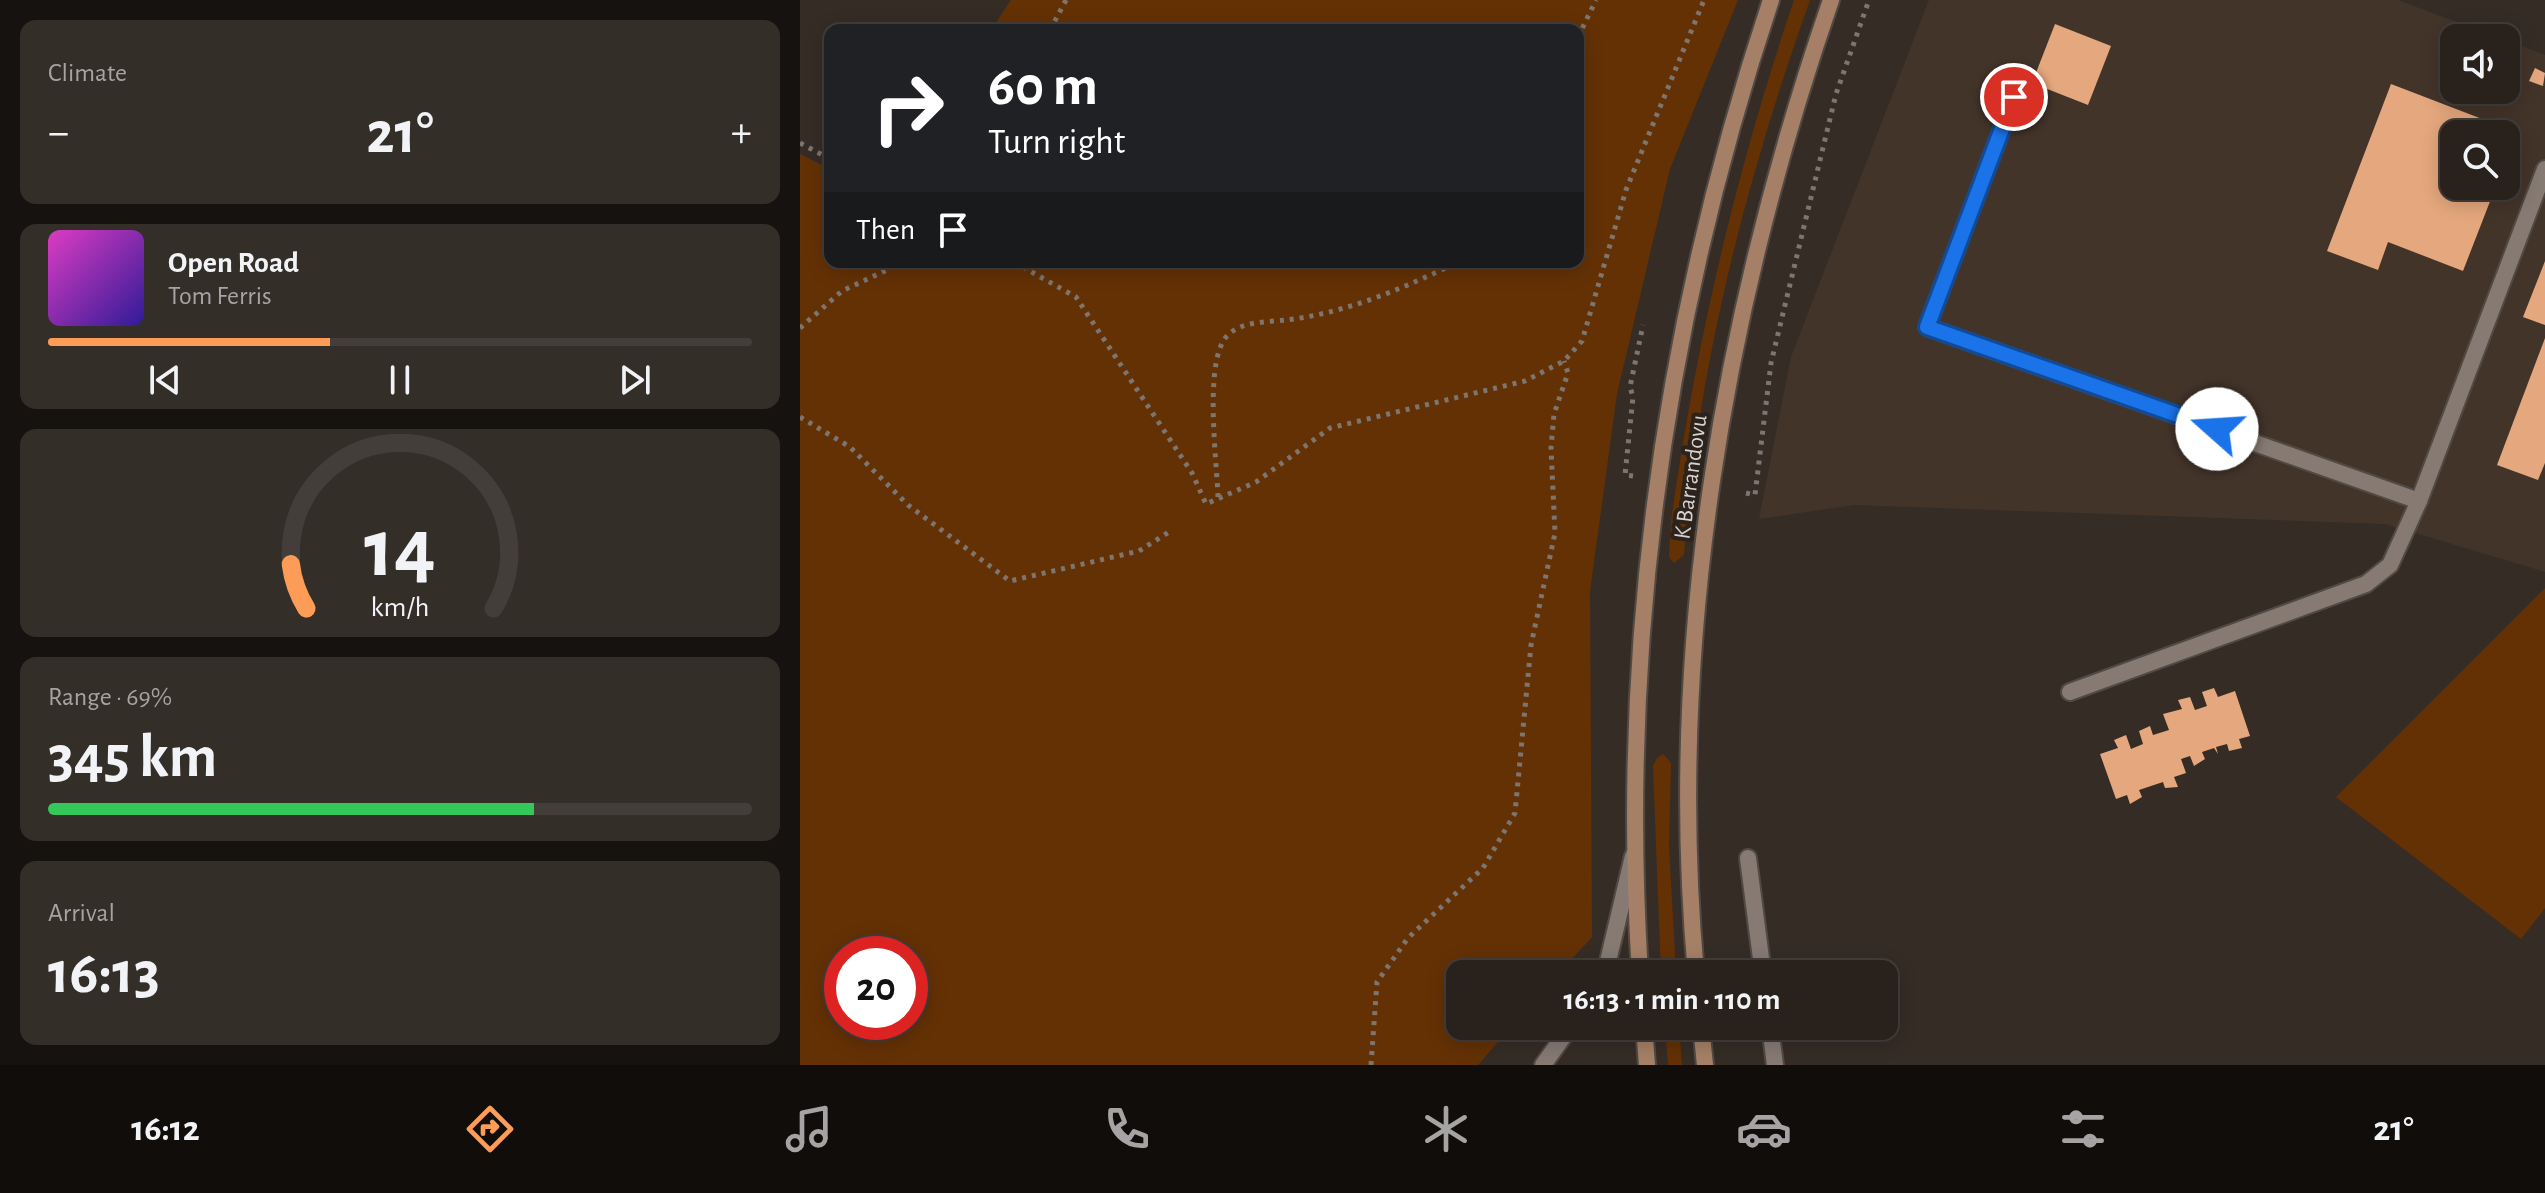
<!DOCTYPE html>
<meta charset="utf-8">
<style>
body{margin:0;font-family:"Alegreya Sans",sans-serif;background:#342e29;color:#f1f3f6;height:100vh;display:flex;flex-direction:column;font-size:30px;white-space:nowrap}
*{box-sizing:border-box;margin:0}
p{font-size:26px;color:#a5a3a3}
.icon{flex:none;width:44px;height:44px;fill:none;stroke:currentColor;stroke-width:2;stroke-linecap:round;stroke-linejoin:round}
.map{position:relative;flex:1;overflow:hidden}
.side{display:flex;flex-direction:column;gap:20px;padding:20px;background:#16120f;width:800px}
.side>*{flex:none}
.hud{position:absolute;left:24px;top:24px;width:760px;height:244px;border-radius:16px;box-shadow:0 4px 20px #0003,0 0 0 2px #443e3b;background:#202124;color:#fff;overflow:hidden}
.controls{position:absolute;left:1640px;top:24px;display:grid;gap:16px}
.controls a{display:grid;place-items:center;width:80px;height:80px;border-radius:16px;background:#28211c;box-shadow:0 4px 20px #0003,0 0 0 2px #443e3b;font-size:40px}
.speed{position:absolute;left:24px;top:936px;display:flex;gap:16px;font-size:40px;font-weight:700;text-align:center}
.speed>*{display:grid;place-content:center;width:104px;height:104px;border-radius:50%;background:#28211c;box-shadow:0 4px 20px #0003,0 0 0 2px #443e3b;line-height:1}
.speed .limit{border:12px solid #d22;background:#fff;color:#111}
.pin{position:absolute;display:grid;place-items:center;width:68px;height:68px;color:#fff;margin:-34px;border:4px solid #fff;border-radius:50%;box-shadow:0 2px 8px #0007}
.me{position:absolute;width:88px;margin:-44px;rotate:289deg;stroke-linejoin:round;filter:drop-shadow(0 0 6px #0008)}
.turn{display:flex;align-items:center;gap:28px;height:168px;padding:0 32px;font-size:36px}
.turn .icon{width:104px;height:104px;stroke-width:2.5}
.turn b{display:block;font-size:56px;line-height:68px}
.then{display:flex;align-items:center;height:76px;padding:0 32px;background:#0003;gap:16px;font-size:30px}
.big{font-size:60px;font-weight:700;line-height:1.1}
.side .tile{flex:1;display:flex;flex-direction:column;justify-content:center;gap:12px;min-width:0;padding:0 28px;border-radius:16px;background:#342e29}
.side .dial{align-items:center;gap:0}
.dial svg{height:208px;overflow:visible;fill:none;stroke:#443e3b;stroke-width:7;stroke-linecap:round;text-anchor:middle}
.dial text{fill:#f1f3f6;stroke:none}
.song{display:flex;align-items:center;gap:24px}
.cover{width:96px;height:96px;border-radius:12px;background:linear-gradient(135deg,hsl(310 70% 55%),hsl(250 70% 35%))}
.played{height:8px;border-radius:4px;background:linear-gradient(90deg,#fd9c57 40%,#443e3b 40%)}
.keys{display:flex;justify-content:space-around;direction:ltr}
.heat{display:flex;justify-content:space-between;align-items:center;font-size:44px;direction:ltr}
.charge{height:12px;border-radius:6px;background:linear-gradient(90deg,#34c759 69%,#443e3b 0)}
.trip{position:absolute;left:646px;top:960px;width:452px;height:80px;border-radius:16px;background:#28211c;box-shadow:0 4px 20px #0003,0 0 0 2px #443e3b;font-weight:700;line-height:80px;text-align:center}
.menu{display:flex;height:128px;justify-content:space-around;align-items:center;background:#100d0b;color:#a5a3a3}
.menu .icon{width:56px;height:56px}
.menu .active{color:#fd9c57}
.menu b{font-size:36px;color:#f1f3f6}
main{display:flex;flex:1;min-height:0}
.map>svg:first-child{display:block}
.built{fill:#43342a;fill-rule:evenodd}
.green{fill:#643105;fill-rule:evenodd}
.building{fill:#e5a77d}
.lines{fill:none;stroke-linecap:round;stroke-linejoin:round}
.service-casing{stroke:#514a44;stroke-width:20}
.secondary-casing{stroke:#514a44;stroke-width:20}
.path{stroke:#7d7570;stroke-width:5;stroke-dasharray:4 6;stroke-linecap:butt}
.service{stroke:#867a73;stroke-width:16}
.secondary{stroke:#a58067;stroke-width:16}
.route-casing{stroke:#114b97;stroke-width:20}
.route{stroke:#1a73e8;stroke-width:14}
.labels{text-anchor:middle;stroke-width:8;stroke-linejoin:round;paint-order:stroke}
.street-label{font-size:24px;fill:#d8d2ce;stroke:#2c231d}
</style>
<main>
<section class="side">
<div class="tile"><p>Climate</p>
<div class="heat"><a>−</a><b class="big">21°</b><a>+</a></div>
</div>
<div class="tile">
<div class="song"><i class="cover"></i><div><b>Open Road</b><p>Tom Ferris</p></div></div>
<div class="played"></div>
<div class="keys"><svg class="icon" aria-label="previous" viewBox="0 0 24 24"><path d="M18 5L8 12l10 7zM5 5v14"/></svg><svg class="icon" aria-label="pause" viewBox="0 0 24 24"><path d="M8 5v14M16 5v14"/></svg><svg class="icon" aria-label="next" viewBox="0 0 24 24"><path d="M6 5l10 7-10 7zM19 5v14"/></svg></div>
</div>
<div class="tile dial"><svg viewBox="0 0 100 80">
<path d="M14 69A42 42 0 1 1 86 69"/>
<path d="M14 69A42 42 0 0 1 8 52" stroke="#fd9c57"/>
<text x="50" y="56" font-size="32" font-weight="700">14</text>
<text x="50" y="72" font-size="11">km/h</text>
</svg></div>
<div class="tile"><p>Range · 69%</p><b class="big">345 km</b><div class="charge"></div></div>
<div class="tile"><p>Arrival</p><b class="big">16:13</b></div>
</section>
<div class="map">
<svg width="1745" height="1065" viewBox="0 0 1745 1065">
<rect width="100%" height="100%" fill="#362c26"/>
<path class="built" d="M 1129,0 L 1598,0 L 1699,38 L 1654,38 L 1654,90 L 1706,90 L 1706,40 L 1745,55 L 1745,572 L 1585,524 L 1054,505 L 959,519 L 991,357 ZM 1654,134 L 1706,134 L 1706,186 L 1654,186 Z"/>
<g class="green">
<path d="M 211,0 L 938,0 L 870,169 L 817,394 L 790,591 L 792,937 L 758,974 L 660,974 L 660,1026 L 712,1026 L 678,1065 L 0,1065 L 0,154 L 30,169 L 30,262 L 778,262 L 778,30 L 191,30 ZM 110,954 L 110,1022 L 42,1022 L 42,954 Z"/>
<path d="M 994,0 L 1010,0 C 947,177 897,367 884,555 L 874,563 L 869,557 L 871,522 C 896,343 936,171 994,0 Z"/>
<polygon points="1745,588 1745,908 1721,939 1536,797"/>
<polygon points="863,754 871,763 869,847 876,974 861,974 853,766 857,758"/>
<polygon points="865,1026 879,1026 882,1065 868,1065"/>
</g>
<g class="building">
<polygon points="1255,24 1311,46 1288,105 1232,83"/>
<polygon points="1735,68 1745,73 1743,86 1729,81"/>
<polygon points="1591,84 1716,132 1706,158 1706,134 1654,134 1654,186 1696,186 1663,271 1588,242 1578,270 1527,251"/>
<polygon points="1745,261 1745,325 1723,317"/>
<polygon points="1745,338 1745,463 1738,480 1697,465"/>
<polygon points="1414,688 1418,697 1435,691 1450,736 1439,739 1442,748 1429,751 1427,744 1416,747 1418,754 1414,748 1402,752 1405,759 1394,766 1390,756 1381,759 1386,773 1374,777 1378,787 1365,788 1363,782 1339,790 1342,797 1330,804 1327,795 1316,799 1300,754 1318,748 1314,740 1326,735 1331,749 1343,744 1339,731 1350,726 1353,735 1369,730 1363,714 1382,709 1378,700 1390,697 1395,710 1407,706 1402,692"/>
</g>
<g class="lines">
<defs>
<g id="service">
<polyline points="1214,97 1127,327 1619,501"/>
<polyline points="1270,692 1566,584 1590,565 1619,501 1745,169"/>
<polyline points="948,858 963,974"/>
<polyline points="805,974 833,856"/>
<polyline points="970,1026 975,1065"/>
<polyline points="743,1065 771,1026"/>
</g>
<g id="secondary">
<path d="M 840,974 C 819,642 866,315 971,0"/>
<path d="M 896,974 C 866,645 924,310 1031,0"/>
<polyline points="844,1026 847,1065"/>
<polyline points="901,1026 905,1065"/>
</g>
</defs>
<use href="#service" class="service-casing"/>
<use href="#secondary" class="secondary-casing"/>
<g class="path">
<polyline points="250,30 266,0"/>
<polyline points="778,37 796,0"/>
<polyline points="0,143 30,159"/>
<polyline points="214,262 276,297 392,473 406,504 456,482 530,428 725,381 764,361 782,341 826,190 904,0"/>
<polyline points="0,328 42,291 104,262"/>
<polyline points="0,417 50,447 108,505 210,581 339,551 369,532"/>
<polyline points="833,476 825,475 833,397 830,387 843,325"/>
<polyline points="946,493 955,495 971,363 1036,94 1069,0"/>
<path d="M 418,497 C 417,462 403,358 428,335 C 442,321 468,322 486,320 C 546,313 604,288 658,262"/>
<polyline points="571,1065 577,982 608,938 683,868 715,813 731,645 755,533 751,448 754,414 768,373 764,361"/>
</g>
<use href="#service" class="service"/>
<use href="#secondary" class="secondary"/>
</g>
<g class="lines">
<defs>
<polyline id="route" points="1214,97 1127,327 1417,429"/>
</defs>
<use href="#route" class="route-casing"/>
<use href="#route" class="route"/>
</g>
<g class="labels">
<g class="street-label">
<text transform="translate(890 477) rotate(-82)" y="8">K Barrandovu</text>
</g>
</g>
</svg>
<div class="controls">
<a><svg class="icon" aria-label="sound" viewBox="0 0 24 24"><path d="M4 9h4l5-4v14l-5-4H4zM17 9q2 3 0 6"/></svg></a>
<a><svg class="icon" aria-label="search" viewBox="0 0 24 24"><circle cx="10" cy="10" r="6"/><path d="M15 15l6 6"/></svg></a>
</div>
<div class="speed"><div class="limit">20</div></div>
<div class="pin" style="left:1214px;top:97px;background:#d93025"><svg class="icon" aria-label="arrive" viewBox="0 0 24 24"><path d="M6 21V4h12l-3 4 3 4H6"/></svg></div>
<svg class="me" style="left:1417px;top:429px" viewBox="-20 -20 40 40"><circle r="19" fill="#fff"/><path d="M0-13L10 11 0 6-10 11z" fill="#1a73e8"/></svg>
<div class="trip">16:13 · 1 min · 110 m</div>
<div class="hud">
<div class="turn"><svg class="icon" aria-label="right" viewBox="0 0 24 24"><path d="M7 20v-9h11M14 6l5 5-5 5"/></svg><div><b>60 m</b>Turn right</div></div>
<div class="then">Then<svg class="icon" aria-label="arrive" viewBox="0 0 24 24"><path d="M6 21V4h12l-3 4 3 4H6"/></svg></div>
</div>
</div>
</main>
<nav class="menu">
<b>16:12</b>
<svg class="icon active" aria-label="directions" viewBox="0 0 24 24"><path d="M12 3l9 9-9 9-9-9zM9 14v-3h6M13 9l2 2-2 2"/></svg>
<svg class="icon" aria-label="music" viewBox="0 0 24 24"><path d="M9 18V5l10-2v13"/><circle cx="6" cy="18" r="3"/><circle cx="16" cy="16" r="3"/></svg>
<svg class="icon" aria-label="phone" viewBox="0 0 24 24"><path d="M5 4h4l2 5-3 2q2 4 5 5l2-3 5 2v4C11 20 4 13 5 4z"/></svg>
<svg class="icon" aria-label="climate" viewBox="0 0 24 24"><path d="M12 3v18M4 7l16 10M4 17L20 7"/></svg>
<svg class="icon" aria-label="car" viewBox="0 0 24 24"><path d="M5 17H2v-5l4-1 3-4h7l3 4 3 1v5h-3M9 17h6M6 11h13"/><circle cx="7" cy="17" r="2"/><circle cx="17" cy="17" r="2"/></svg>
<svg class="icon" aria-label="filters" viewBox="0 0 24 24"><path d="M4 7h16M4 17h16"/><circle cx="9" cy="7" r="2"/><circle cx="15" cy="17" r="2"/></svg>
<b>21°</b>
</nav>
